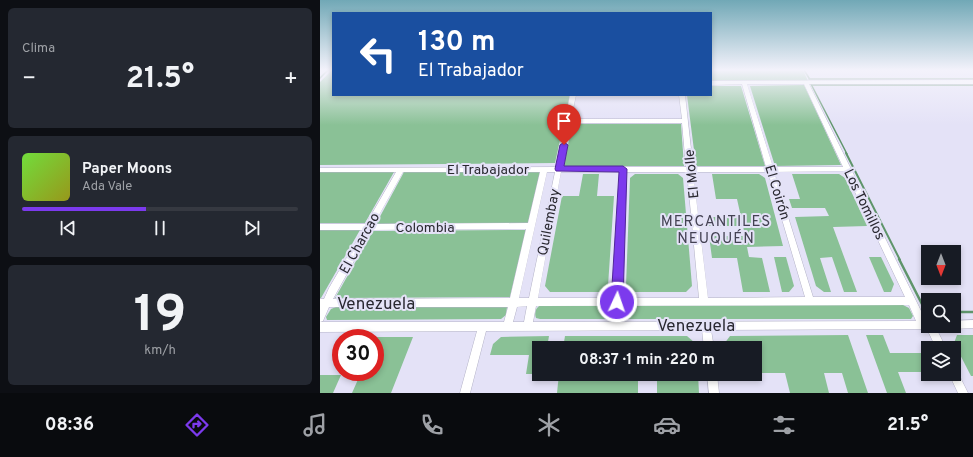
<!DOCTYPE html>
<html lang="es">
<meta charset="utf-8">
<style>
body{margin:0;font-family:Overpass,sans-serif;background:#242831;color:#f1f3f6;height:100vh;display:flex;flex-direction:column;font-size:15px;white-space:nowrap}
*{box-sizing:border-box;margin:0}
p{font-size:13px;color:#9ea1a6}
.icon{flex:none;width:22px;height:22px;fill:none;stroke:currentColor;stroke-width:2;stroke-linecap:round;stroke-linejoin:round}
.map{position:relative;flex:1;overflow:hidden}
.drawer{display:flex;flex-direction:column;gap:8px;padding:8px;background:#0d0f14;width:320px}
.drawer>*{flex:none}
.banner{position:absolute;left:12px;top:12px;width:380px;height:84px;border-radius:0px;box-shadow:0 2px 6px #0003;background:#1a4fa0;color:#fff;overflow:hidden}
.needle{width:26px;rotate:180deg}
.controls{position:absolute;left:601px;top:245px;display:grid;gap:8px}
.controls a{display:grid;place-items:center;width:40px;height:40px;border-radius:0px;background:#171b24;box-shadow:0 2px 6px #0003;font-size:20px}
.speed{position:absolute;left:12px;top:329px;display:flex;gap:8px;font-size:20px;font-weight:700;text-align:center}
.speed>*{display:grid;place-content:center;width:52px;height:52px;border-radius:50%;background:#171b24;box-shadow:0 2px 6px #0003;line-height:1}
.speed .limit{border:6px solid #d22;background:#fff;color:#111}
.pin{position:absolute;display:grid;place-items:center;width:34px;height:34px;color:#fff;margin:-41px -17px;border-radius:50% 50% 50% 0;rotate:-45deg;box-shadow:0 0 4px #0007}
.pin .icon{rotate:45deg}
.me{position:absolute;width:44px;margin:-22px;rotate:3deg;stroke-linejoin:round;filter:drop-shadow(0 0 3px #0008)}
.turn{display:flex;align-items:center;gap:14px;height:84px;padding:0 20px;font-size:18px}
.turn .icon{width:52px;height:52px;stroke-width:2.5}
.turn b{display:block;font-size:28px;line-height:34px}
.big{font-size:30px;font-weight:700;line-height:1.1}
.drawer .widget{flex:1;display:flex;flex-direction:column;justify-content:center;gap:6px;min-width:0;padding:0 14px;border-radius:6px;background:#242831}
.drawer .dial{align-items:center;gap:0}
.dial b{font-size:52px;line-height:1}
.song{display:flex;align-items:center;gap:12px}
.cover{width:48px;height:48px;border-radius:6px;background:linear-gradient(135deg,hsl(100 70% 55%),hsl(60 70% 35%))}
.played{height:4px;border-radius:2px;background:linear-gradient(90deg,#7c3aed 45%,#363941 45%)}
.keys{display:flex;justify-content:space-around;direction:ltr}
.heat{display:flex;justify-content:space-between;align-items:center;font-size:22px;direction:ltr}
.trip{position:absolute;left:212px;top:341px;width:230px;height:40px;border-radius:0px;background:#171b24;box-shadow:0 2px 6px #0003;font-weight:700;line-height:40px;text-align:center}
.tab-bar{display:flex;height:64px;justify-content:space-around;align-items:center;background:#090b0e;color:#9ea1a6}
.tab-bar .icon{width:28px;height:28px}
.tab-bar .on{color:#7c3aed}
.tab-bar b{font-size:18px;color:#f1f3f6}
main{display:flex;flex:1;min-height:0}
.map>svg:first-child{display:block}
.green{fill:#8ac196}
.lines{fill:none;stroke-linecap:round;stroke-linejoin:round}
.stream-far2{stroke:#5f956b;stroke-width:1.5}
.stream-far1{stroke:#5f956b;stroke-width:2}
.stream{stroke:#5f956b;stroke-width:2.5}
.minor-casing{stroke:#b4b3c7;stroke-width:1}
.minor{fill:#fff;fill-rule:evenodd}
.route{fill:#7c3aed;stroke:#51269a}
.labels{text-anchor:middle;stroke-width:4;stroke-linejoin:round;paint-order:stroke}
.street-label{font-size:14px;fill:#292830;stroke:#e4e2f7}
.neighbourhood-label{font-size:15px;letter-spacing:1px;fill:#444253;stroke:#e4e2f7}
.near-street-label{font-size:17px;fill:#292830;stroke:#e4e2f7}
</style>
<main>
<section class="drawer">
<div class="widget"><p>Clima</p>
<div class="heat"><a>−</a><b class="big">21.5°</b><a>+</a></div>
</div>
<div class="widget">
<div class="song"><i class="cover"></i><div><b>Paper Moons</b><p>Ada Vale</p></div></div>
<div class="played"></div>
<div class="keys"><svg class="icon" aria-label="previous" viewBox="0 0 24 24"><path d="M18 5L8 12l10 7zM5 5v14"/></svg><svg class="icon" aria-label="pause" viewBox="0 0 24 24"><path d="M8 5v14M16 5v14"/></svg><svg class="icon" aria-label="next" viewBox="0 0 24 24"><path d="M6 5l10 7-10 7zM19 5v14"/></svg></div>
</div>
<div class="widget dial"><b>19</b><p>km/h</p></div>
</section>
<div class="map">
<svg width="653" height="393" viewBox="0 0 653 393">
<rect width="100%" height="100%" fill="#e4e2f7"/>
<g class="green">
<polygon points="12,70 13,70 13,95 250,95 235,163 0,165 0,82"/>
<polygon points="391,70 483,70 488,81 391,81"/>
<polygon points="484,85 521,165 455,166 430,86"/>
<polygon points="391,86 421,86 445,166 376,166 367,95 391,95"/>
<polygon points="252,124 361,124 364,166 244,166"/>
<polygon points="0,172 74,172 45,223 0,223"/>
<polygon points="84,172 220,172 208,223 56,224"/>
<polygon points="263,174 279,174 277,196 294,196 288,286 280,292 230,292 225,286 242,196 259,196"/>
<polygon points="315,174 358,174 363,178 372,286 366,292 313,292 306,286 310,178"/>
<polygon points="392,174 439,174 445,178 463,246 427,247 429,257 442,258 450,292 423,292 417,258 392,258 389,236 425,236 423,226 388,226 387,217 421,217 417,199 396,199"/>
<polygon points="472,174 519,174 525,178 547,226 513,227 537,292 524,292 512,257 500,258 511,292 504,292 496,286 475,217 509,216 505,208 472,208 469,199 480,199"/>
<polygon points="0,230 40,230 1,298 0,298"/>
<polygon points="206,230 190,297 15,298 53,231"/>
<polygon points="454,257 466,257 474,286 469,292 462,292"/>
<polygon points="549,257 561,257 574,284 571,292 564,292"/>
<path d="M 221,305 L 583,305 L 589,308 L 593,316 L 591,319 L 220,319 L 216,318 C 214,313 216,307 221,305 Z"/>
<polygon points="16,307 187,307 186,315 181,319 7,320 6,317 11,309"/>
<polygon points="528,335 548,393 528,393 522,373 504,373 509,393 470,393 465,373 435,373 435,348 404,348 404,344 410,336"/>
<polygon points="546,335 563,335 570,353 608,353 608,372 578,372 586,393 567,393"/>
<polygon points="637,335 653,335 653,376 651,376 634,343"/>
<polygon points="229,336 227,348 219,348 219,374 206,374 209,355 170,355 173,344 181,337"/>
<polygon points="245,336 367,336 375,343 376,348 243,348"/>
<polygon points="39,337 93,337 71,393 32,393 40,375 21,375 13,393 0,393 0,375 21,375 23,372 55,372 55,338"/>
<polygon points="239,374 318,374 318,393 237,393"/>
<polygon points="337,374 378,374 379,393 337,393"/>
</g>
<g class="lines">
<g class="stream-far2">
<polyline points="484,70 489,78"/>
<polyline points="0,78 8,70"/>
<polyline points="489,79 653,79"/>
<polyline points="491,84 527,154"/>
<polyline points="492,85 653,85"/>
</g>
<polyline class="stream-far1" points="526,153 580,260"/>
<g class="stream">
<polyline points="579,259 606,312 608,312"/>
<polyline points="634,312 653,312"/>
</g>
<defs>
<g id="minor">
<path d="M 653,80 L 653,84 L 489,84 L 606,321 L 608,321 L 608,326 L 615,326 L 626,348 L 616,348 L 607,329 L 391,330 L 394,348 L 384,348 L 382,330 L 166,331 L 150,393 L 140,393 L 157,331 L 0,332 L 0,322 L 184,322 L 188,307 L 9,307 L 3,321 L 0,322 L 0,299 L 4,299 L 9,288 L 43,230 L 0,230 L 0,224 L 46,224 L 76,172 L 0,172 L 0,168 L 236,167 L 250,95 L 256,95 L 251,119 L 362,119 L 359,95 L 365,95 L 373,167 L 446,167 L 422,84 L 391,85 L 391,81 ZM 427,84 L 484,84 L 523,167 L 453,167 ZM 250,123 L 362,123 L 366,167 L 242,167 ZM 525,171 L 585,297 L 493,297 L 454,172 ZM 83,172 L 220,172 L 208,223 L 54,224 ZM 227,172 L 235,172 L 209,298 L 199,298 ZM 241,172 L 300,172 L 293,298 L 218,298 ZM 306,172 L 367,172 L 379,298 L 301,298 ZM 373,172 L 448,172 L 485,297 L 388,298 ZM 206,229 L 190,298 L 13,299 L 51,230 ZM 589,305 L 596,321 L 213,322 L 216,306 ZM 207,306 L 204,322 L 193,322 L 197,307 Z"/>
<polygon points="653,320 653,328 634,329 631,328 630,326 634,326 634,321"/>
<polygon points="634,369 637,371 648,393 638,393 629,374 634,374"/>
<polygon points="387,374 397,374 399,393 389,393"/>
</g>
</defs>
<use href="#minor" class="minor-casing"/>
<use href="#minor" class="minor"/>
</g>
<linearGradient id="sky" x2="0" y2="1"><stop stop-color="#71a8b6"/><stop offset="0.56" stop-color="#f3f2fb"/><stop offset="1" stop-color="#f3f2fb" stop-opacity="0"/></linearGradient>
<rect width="653" height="125" fill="url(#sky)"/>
<polygon class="route" points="244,142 248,145 244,166 303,166 307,169 303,302 301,306 297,307 293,306 291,302 299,172 236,171 235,169 240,145"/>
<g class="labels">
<g class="street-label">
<text x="168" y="174">El Trabajador</text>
<text transform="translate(371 174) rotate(-96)" y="5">El Molle</text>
<text transform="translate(458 192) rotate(73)" y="5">El Coirón</text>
<text transform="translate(545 204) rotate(64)" y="5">Los Tomillos</text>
<text transform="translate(228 222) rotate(-79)" y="5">Quilembay</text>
<text x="105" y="232">Colombia</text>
<text transform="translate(39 243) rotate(-61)" y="5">El Charcao</text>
</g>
<g class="neighbourhood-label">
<text x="396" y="226">MERCANTILES<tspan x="396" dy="17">NEUQUÉN</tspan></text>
</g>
<g class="near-street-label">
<text x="56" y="309">Venezuela</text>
<text x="376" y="331">Venezuela</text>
</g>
</g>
</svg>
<div class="controls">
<a><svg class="needle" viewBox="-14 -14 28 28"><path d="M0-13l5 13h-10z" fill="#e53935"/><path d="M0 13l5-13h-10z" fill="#9ea1a6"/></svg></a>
<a><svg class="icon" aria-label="search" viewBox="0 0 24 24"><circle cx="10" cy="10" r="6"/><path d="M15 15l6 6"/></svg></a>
<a><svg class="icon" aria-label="layers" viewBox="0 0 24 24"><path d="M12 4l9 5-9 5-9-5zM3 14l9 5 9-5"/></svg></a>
</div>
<div class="speed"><div class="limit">30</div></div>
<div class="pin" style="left:244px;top:145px;background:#d93025"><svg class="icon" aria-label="arrive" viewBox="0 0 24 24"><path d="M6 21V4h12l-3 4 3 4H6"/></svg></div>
<svg class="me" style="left:297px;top:302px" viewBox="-20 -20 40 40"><circle r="17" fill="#7c3aed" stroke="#fff" stroke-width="3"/><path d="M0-11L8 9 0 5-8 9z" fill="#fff"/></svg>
<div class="trip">08:37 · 1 min · 220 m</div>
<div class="banner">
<div class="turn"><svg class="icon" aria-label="left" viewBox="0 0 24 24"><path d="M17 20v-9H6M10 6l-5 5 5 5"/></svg><div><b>130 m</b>El Trabajador</div></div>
</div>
</div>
</main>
<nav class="tab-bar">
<b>08:36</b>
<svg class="icon on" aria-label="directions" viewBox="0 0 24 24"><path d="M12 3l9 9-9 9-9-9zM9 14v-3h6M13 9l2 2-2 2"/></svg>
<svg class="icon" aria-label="music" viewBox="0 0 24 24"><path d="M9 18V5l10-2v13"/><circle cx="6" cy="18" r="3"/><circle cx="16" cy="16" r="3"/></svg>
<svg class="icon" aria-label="phone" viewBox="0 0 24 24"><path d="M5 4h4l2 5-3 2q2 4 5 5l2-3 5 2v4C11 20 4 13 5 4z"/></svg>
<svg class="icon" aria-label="climate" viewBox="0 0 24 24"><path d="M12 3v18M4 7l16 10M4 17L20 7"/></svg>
<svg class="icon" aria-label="car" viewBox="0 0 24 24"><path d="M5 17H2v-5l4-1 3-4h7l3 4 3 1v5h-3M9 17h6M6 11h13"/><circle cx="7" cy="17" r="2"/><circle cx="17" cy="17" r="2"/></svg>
<svg class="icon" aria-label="filters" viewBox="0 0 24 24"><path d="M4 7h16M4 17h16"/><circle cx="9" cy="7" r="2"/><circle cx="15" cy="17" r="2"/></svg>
<b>21.5°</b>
</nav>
